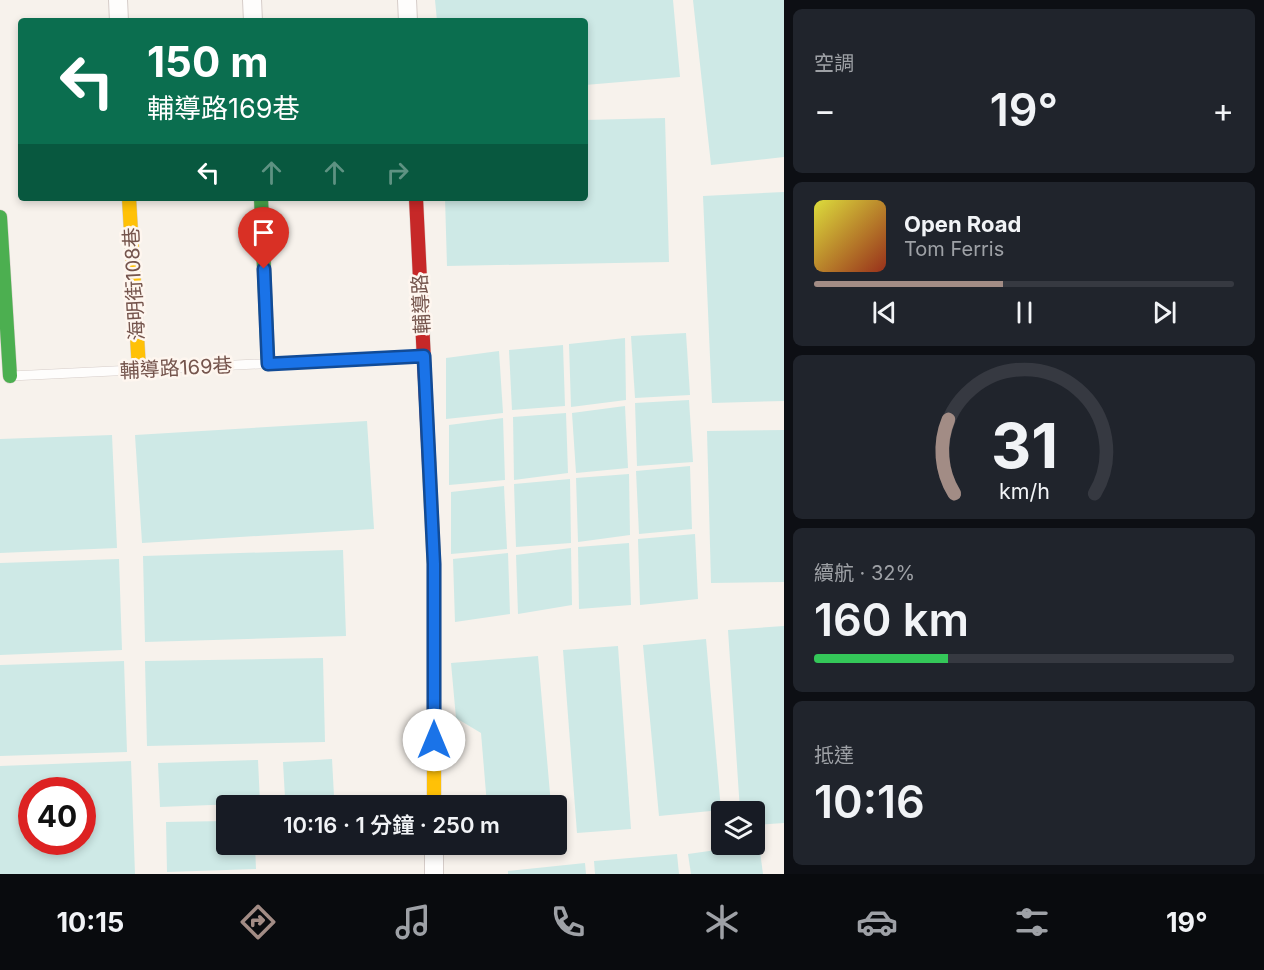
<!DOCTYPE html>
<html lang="zh-TW">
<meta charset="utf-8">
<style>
body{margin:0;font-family:Inter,"Noto Sans TC",sans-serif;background:#20242c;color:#f1f3f6;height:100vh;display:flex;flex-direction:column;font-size:22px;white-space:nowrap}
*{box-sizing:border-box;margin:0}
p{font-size:20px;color:#9ea1a6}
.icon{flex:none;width:33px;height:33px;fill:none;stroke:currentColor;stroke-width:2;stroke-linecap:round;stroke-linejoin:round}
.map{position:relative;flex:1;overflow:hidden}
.drawer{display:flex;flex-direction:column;gap:9px;padding:9px;background:#0d0f14;width:480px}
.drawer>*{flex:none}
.banner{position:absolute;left:18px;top:18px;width:570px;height:183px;border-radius:6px;box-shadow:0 3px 9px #0003;background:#0b6e4f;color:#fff;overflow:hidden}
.fabs{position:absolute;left:711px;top:801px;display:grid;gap:12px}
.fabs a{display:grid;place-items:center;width:54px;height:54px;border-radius:6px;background:#171b24;box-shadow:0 3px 9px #0003;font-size:30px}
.speed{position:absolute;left:18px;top:777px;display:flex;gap:12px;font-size:30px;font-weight:700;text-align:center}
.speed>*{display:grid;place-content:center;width:78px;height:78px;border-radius:50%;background:#171b24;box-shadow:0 3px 9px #0003;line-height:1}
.speed .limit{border:9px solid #d22;background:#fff;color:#111}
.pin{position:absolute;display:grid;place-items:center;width:51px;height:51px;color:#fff;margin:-62px -26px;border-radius:50% 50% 50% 0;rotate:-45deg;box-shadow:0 0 6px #0007}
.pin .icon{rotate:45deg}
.me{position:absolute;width:66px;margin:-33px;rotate:0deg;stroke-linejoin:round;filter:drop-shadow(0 0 4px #0008)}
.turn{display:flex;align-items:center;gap:21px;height:126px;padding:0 30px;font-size:27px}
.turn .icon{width:78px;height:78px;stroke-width:2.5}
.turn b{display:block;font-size:42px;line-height:51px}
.lanes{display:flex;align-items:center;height:57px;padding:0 30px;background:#0003;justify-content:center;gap:30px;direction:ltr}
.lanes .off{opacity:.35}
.big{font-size:45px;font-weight:600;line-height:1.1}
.drawer .widget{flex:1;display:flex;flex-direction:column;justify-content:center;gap:9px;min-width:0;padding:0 21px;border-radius:9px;background:#20242c}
.drawer .dial{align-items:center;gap:0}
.dial svg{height:156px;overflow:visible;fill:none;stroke:#363941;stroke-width:7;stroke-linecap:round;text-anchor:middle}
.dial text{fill:#f1f3f6;stroke:none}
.song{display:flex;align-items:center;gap:18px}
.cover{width:72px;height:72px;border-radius:9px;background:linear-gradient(135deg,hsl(60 70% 55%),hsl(10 70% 35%))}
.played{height:6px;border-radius:3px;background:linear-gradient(90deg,#a28c85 45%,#363941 45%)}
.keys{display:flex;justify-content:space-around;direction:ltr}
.heat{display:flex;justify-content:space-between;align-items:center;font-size:33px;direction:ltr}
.charge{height:9px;border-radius:4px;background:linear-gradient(90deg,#34c759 32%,#363941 0)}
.trip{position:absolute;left:216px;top:795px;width:351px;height:60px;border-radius:6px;background:#171b24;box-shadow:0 3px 9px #0003;font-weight:600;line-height:60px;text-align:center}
.tab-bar{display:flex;height:96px;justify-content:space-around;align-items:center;background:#090b0e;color:#9ea1a6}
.tab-bar .icon{width:42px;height:42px}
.tab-bar .on{color:#a28c85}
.tab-bar b{font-size:27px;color:#f1f3f6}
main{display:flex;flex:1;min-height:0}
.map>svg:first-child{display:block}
.water{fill:#cee9e6;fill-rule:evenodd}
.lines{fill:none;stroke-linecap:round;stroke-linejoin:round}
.lane-casing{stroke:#d6cdc9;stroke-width:10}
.street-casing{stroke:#d6cdc9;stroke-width:20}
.fast-casing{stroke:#d7cdc8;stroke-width:15}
.slow-casing{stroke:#d7cdc8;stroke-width:15}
.jam-casing{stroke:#d7cdc8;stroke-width:15}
.lane{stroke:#fefdfc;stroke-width:9}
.street{stroke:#fefdfc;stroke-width:18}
.fast{stroke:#4caf50;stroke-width:14}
.slow{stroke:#ffc107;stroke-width:14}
.jam{stroke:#c62828;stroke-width:14}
.route-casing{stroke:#114b97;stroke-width:15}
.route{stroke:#1a73e8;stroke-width:10}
.labels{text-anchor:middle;stroke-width:5;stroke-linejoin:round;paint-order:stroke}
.street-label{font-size:20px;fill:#75554d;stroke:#fef6ef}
</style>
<main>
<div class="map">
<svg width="784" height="874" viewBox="0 0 784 874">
<rect width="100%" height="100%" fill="#f7f2ec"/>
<g class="water">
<polygon points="435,0 673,0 680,77 585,85 585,21 437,21"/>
<polygon points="693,0 784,0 784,157 711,165"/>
<polygon points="665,118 669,262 447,266 445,198 585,198 585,120"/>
<polygon points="784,192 784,401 712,403 703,196"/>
<polygon points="686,333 690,395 635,398 631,336"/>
<polygon points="625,338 626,400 571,407 569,344"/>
<polygon points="563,345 565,406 512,410 509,350"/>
<polygon points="499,351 503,413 446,419 446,358"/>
<polygon points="689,400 693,462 637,466 635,403"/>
<polygon points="625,406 628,468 576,473 572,413"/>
<polygon points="566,413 568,473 514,480 513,417"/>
<polygon points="503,418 505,480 449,485 449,425"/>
<polygon points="367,421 374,529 142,543 135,435"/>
<polygon points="784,430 784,582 711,583 707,431"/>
<polygon points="112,435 117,548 0,553 0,439"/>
<polygon points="690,466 692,529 639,534 636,471"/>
<polygon points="629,474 630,535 578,542 576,478"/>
<polygon points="570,479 571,543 516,547 514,484"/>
<polygon points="504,486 507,549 451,554 451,492"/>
<polygon points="695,534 698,599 640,605 638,539"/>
<polygon points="629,543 631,605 579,609 578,547"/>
<polygon points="571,548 572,605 518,614 516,555"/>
<polygon points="343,550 346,636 145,642 143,556"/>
<polygon points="508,553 510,614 455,622 453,559"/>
<polygon points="119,559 122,650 0,655 0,563"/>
<polygon points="784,626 784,823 755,825 754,812 740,811 728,630"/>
<polygon points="706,639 721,810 659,816 643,645"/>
<polygon points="618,646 631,829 577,833 563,650"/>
<polygon points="538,656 551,805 487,805 481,733 456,718 451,663"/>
<polygon points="323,658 325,742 147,746 145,661"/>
<polygon points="124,661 127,752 0,756 0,665"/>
<polygon points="332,759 334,796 285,798 283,762"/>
<polygon points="258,760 260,803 160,807 158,763"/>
<path d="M 131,761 L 135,874 L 0,874 L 0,766 ZM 32,790 L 82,790 L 82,842 L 32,842 Z"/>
<polygon points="226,821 226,844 255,845 256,869 167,872 166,822"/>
<polygon points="759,844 763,874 691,874 688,854"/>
<polygon points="677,854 679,874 595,874 594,861"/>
<polygon points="585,863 586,874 508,874 508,871"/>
</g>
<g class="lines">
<defs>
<polyline id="lane" points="11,376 423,356"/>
<g id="street">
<polyline points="118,0 119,21"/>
<polyline points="252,0 253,21"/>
<polyline points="407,0 408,21"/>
<polyline points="434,844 434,874"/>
</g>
<g id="fast">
<polyline points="261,198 268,364"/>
<polyline points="0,217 10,376"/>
</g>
<g id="slow">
<polyline points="129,198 139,370"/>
<polyline points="429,463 434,564 434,806"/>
</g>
<polyline id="jam" points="416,198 429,463"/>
</defs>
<use href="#lane" class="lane-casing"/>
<use href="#street" class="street-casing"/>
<use href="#fast" class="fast-casing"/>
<use href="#slow" class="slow-casing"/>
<use href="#jam" class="jam-casing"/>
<use href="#lane" class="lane"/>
<use href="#street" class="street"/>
<use href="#fast" class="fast"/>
<use href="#slow" class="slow"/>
<use href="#jam" class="jam"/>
</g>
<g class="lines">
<defs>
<polyline id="route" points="264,269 268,364 424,356 434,564 434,740"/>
</defs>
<use href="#route" class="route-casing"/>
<use href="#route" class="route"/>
</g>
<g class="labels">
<g class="street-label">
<text transform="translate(134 284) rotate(-93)" y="7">海明街108巷</text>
<text transform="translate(421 304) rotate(-93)" y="7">輔導路</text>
<text transform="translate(176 368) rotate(-3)" y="7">輔導路169巷</text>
</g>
</g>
</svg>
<div class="fabs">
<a><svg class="icon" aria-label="layers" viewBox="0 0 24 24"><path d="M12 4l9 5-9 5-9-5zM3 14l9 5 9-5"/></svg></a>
</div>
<div class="speed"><div class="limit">40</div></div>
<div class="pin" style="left:264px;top:269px;background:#d93025"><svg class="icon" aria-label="arrive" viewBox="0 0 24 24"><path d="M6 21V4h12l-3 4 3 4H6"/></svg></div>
<svg class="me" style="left:434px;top:740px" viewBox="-20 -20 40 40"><circle r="19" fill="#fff"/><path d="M0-13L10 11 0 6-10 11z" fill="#1a73e8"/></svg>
<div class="trip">10:16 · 1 分鐘 · 250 m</div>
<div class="banner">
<div class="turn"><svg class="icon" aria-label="left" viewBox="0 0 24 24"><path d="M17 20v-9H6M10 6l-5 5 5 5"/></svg><div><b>150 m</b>輔導路169巷</div></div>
<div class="lanes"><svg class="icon" aria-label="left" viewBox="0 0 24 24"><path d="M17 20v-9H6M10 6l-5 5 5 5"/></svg><svg class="icon off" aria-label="ahead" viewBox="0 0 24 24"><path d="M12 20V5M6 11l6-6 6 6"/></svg><svg class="icon off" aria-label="ahead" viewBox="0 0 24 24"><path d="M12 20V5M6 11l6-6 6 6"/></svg><svg class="icon off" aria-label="right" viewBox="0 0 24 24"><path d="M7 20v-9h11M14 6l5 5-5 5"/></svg></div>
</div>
</div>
<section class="drawer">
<div class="widget"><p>空調</p>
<div class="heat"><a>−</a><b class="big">19°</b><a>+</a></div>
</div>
<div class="widget">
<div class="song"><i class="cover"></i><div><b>Open Road</b><p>Tom Ferris</p></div></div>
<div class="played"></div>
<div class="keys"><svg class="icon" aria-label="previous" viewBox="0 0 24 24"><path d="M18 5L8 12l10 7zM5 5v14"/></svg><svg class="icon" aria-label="pause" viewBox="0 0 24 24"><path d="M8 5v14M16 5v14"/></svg><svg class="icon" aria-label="next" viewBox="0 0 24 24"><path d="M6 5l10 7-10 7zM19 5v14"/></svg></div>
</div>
<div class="widget dial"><svg viewBox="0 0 100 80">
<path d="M14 69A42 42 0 1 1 86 69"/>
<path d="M14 69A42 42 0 0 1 11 31" stroke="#a28c85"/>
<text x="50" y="56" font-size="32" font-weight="700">31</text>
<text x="50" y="72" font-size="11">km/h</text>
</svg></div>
<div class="widget"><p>續航 · 32%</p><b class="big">160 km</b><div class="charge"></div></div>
<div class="widget"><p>抵達</p><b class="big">10:16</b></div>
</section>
</main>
<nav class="tab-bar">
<b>10:15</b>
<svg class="icon on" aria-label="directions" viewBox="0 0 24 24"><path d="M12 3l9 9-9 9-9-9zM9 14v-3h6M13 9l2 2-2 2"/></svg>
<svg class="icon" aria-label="music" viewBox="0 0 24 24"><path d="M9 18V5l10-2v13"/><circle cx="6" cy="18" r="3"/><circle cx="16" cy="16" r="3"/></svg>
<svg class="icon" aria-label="phone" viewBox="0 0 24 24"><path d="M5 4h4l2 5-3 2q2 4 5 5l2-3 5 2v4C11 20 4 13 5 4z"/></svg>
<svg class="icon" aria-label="climate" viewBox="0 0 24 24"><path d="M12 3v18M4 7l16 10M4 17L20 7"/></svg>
<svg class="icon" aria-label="car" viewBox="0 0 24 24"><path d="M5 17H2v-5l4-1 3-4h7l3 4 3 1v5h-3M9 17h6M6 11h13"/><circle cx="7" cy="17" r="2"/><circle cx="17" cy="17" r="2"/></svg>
<svg class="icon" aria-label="filters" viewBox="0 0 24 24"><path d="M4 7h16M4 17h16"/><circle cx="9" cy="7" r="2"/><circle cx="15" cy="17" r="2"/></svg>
<b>19°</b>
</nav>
